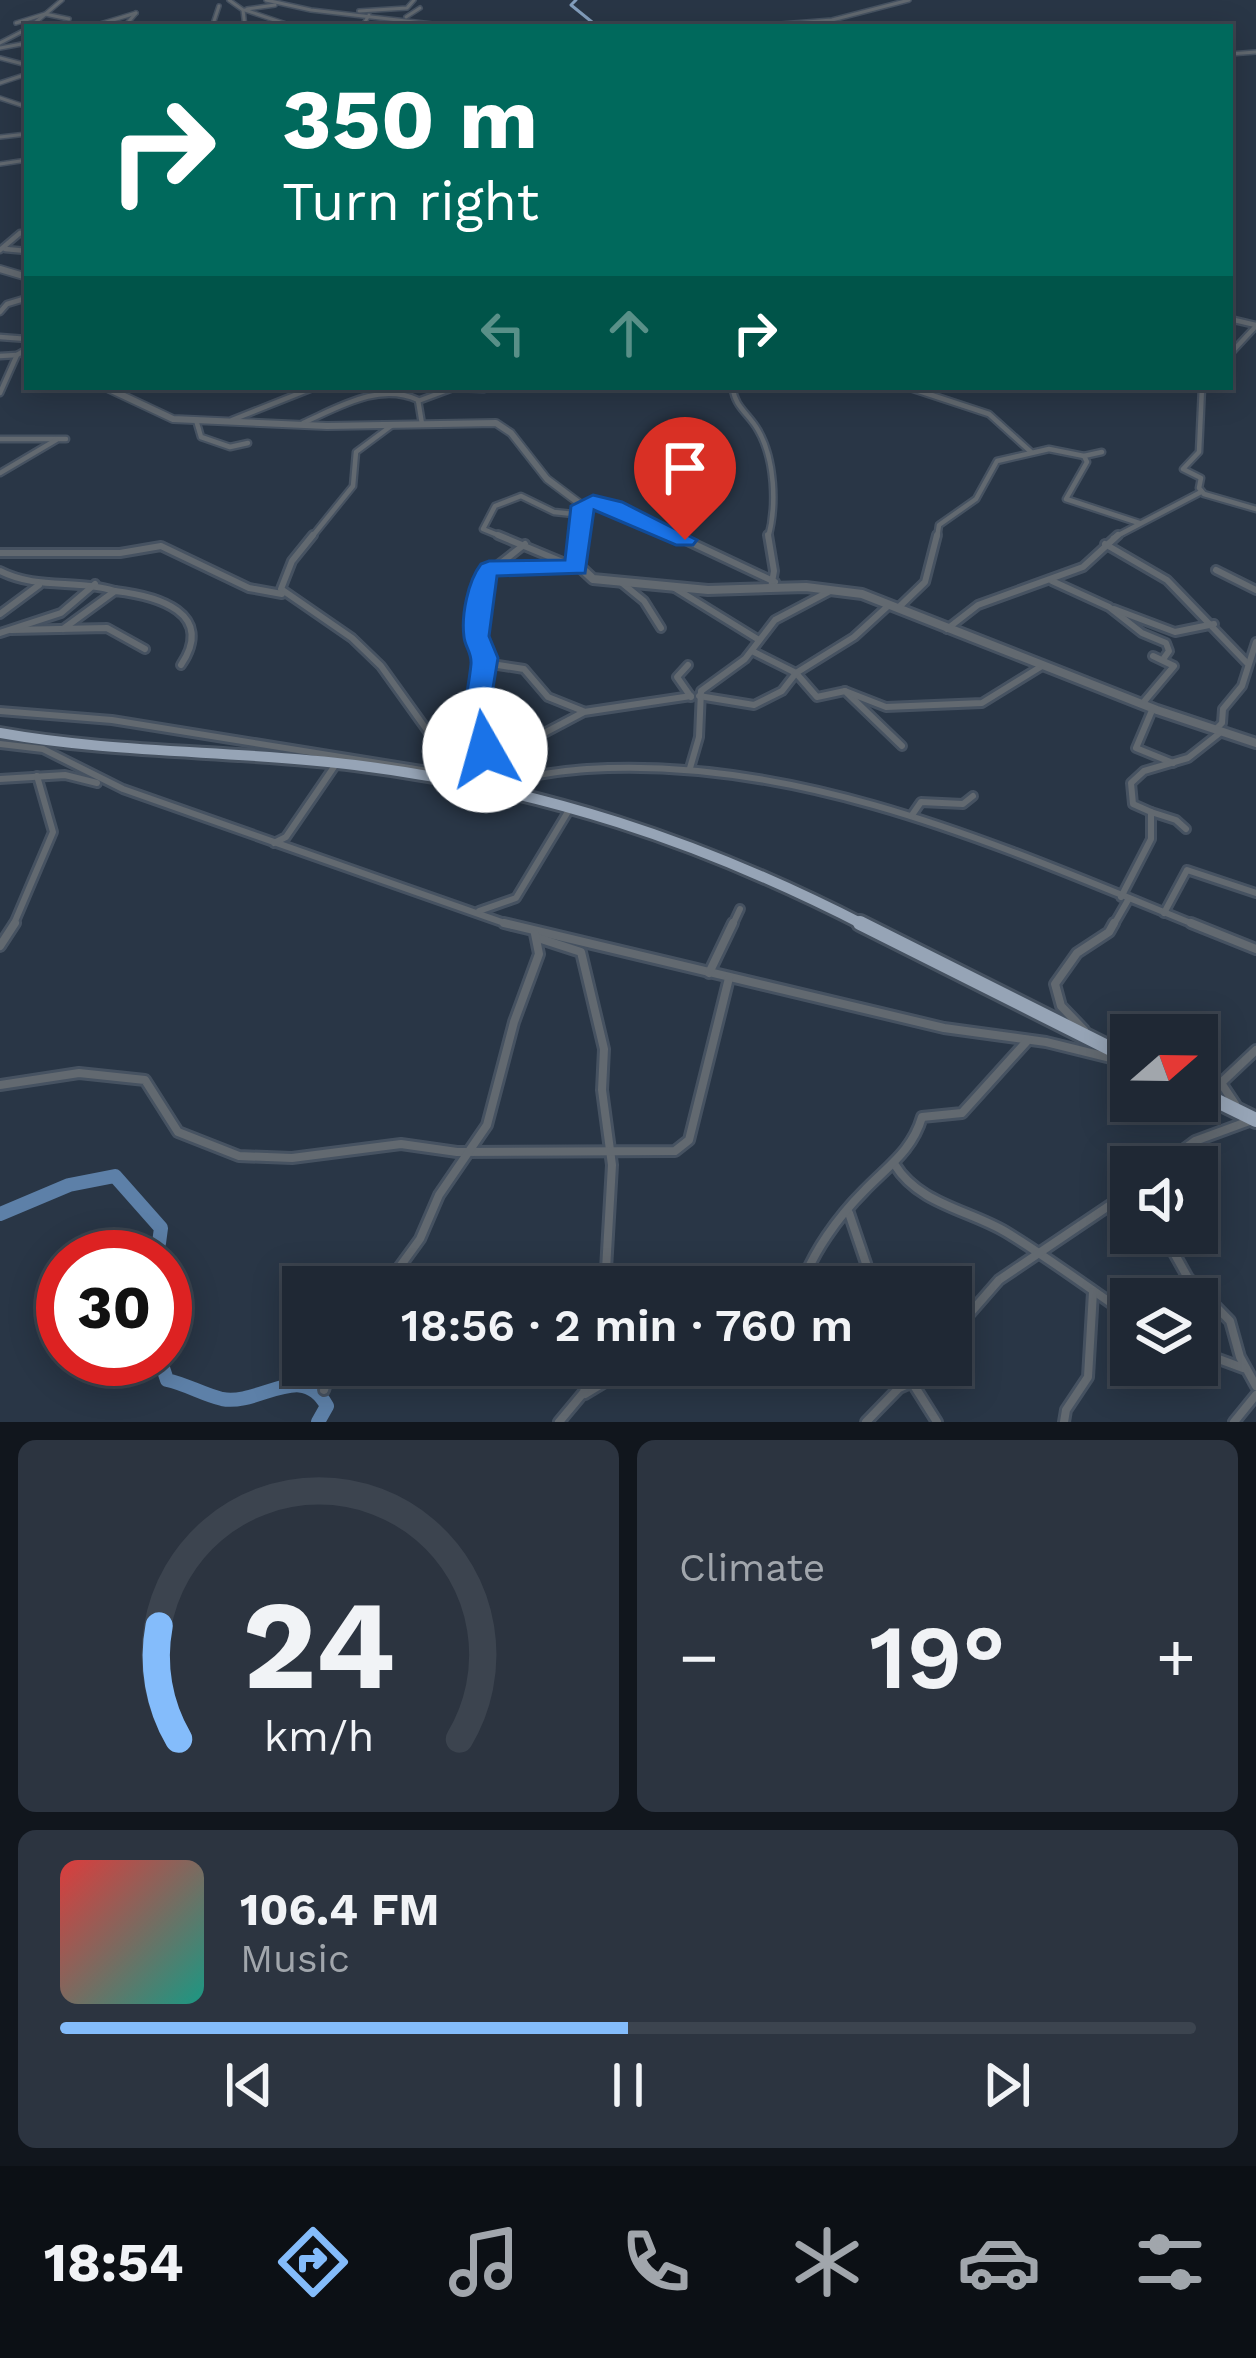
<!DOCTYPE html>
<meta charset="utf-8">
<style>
body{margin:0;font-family:"Work Sans",sans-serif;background:#2c3440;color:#f1f3f6;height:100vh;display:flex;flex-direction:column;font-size:45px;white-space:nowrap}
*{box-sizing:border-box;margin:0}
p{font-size:39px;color:#a1a6ac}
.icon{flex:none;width:66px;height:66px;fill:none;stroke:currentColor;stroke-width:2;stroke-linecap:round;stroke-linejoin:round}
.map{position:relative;height:1422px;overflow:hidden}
.side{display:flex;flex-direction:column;gap:18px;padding:18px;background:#11161d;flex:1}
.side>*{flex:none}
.hud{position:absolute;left:24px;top:24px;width:1209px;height:366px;border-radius:0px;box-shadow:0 6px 30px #0003,0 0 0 3px #3c444f;background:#00695c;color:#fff;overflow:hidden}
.needle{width:78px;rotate:70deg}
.fabs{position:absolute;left:1110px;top:1014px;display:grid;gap:24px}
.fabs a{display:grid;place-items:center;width:108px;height:108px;border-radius:0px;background:#1f2834;box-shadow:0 6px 30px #0003,0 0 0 3px #3c444f;font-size:60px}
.speed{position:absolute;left:36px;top:1230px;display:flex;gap:24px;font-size:60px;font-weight:700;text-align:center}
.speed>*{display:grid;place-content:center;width:156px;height:156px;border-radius:50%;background:#1f2834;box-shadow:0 6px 30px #0003,0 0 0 3px #3c444f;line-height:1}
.speed .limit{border:18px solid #d22;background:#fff;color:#111}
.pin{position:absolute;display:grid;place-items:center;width:102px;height:102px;color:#fff;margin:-123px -51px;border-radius:50% 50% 50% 0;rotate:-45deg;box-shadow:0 0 12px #0007}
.pin .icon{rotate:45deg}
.me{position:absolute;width:132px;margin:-66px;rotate:353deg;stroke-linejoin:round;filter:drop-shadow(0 0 9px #0008)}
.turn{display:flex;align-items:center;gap:42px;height:252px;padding:0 60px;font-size:54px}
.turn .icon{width:156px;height:156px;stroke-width:2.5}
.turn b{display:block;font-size:84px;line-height:102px}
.lanes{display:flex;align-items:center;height:114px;padding:0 60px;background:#0003;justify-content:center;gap:60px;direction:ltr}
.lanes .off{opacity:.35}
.big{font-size:90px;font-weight:600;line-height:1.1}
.side .card{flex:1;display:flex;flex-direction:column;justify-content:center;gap:18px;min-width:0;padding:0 42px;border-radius:18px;background:#2c3440}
.side .dial{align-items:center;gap:0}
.dial svg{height:312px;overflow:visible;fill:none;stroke:#3c444f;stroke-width:7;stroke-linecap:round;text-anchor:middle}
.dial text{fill:#f1f3f6;stroke:none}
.song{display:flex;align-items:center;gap:36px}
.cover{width:144px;height:144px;border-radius:18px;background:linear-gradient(135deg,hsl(0 70% 55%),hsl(170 70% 35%))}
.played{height:12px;border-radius:6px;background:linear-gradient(90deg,#84bcfb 50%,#3c444f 50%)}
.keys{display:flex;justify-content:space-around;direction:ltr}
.heat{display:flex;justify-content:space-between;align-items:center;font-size:66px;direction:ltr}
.side .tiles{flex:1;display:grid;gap:18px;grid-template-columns:1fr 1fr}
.card:last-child{grid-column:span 2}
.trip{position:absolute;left:282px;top:1266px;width:690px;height:120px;border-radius:0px;background:#1f2834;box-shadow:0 6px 30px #0003,0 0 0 3px #3c444f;font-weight:600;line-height:120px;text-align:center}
.tab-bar{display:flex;height:192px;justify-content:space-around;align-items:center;background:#0c1015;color:#a1a6ac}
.tab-bar .icon{width:84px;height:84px}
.tab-bar .on{color:#84bcfb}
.tab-bar b{font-size:54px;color:#f1f3f6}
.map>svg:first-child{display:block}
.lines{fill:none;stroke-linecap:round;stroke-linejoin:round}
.stream{stroke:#839ebd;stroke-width:3}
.river{stroke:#5d80a8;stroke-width:14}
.minor-far3-casing{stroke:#465261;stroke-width:6}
.minor-far2-casing{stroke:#465261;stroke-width:9}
.minor-far1-casing{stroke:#465261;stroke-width:12}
.minor-casing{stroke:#465261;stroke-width:14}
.tertiary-far1-casing{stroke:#465261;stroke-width:10}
.tertiary-casing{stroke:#465261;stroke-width:14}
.trunk-far1-casing{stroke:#465261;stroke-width:16}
.trunk-casing{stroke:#465261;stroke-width:20}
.minor-far3{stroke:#626970;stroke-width:3}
.minor-far2{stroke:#626970;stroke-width:4.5}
.minor-far1{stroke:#626970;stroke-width:6}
.minor{stroke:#626970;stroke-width:8}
.tertiary-far1{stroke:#626970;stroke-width:6}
.tertiary{stroke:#626970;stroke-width:8}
.trunk-far1{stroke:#96a4b6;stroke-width:10}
.trunk{stroke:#96a4b6;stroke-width:14}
.route{fill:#1a73e8;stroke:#114b97;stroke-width:3}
</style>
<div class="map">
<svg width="1256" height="1422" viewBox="0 0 1256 1422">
<rect width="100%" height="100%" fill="#293646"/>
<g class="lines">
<polyline class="stream" points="576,0 571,5 592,22"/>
<g class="river">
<polyline points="0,1214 69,1185 115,1176 161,1228 159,1243 140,1257"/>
<path d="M 160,1359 L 167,1380 C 186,1384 204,1395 222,1399 C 260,1406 302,1360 327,1406 L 318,1422"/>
</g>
<defs>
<g id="minor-far3">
<polyline points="229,0 243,10 245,27"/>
<polyline points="266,0 311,10 458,27"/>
<polyline points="247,9 275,5"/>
<polyline points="245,10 295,27"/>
<polyline points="359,11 407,8 414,0"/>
<polyline points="406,17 420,8"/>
<polyline points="16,23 45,14 69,19"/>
<polyline points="363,24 375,27"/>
<polyline points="30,27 62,0"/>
<polyline points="90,27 136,13"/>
<polyline points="124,27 136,13"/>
<polyline points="212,27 219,6"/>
<polyline points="362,27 369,15"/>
<polyline points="743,27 832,20 909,0"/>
<polyline points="0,43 27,29"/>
<polyline points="0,48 27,43"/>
<polyline points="1230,54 1256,52"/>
<polyline points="0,58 27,65"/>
<polyline points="0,83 27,74"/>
<polyline points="0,98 27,107"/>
<polyline points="0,137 27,134"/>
<polyline points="0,164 27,160"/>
<polyline points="17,236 27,228"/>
</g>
<g id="minor-far2">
<polyline points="5,249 27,251"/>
<polyline points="0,250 20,233"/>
<polyline points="0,312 7,304 27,298"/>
<polyline points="1230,319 1256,325"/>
<polyline points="0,337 27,339"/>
<polyline points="1230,354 1256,326"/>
<polyline points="0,356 17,355"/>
<polyline points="907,387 989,414 1031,452"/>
<polyline points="1202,387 1199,452 1183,469 1201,478 1199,488 1204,494 1256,509"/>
<path d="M 733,388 C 734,406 749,414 758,430 C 775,459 777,506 768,538"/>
<polyline points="0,393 17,355 27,349"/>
<polyline points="418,401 453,388 484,389"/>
<polyline points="196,420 201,437 230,447 248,443"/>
<polyline points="232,420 315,387"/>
<path d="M 303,423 C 339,407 379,382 418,400 L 422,424"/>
<polyline points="0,439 66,439"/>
<polyline points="1084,456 1087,462 1066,499 1139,523"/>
<polyline points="0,473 56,440"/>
<path d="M 583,506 C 614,497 653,525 681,538"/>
<polyline points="311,538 353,486 356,452 391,426"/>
<polyline points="505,538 483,529 495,506 521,496 554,512 583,515"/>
<polyline points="937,538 939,525 976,499 997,461 1049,449 1084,456 1102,452"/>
<polyline points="1113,538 1201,492"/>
</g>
<g id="minor-far1">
<polyline points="313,535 292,561 281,589 352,638 381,666 442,751 469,766 475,778"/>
<polyline points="498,535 577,568"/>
<polyline points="675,535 775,582"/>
<polyline points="768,535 774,571 771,588"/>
<polyline points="1105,544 1167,580 1247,663"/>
<polyline points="0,553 120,553 161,546 249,588 282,594"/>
<polyline points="490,569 567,566"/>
<polyline points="1216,570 1256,590"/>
<path d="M 0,571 C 37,590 77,579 115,591"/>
<polyline points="1052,581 1109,607 1142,633 1166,643 1169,651 1164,658"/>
<polyline points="622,583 644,601 661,628"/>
<polyline points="673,587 759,640"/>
<polyline points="898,608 925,582 937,535"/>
<polyline points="1114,609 1175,632 1214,624"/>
<polyline points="0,614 39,585"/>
<path d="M 63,629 L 115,591 C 158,596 216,613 181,665"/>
<polyline points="947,629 978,605 1083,567 1118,535"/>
<polyline points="11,630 107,628 145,649"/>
<polyline points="0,633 61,613 95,584"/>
<polyline points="752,651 796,673 817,697 845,691 902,746"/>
<polyline points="485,663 524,669 548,697 583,711"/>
<polyline points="688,665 677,677 691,697"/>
<polyline points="845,691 886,707 982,703 1042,666"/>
<polyline points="699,696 754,705 782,691 796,673 854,637 889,605"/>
<polyline points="1142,704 1174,666 1153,656"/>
<polyline points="1153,708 1136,748 1173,763"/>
<polyline points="0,711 112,720 490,781"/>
<polyline points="1215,730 1222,723 1223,709 1242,686 1256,642"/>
<polyline points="0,744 43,749 123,789 513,926"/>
<polyline points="487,751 479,741 477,700 485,659 476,636 483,577 525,544"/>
<polyline points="690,768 699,737 701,691 745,659 775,620 830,591"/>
<polyline points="438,769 531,740 584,712 691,696"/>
<polyline points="0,779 65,775 97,783"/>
<path d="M 487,783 C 520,778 554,771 587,769 C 801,755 1005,848 1198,926"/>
<polyline points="1151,812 1176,820 1186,829"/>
<polyline points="912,815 921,802 963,804 973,796"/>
<polyline points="274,843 286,837 336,764"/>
<polyline points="1121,897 1151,839 1151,812 1133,804 1131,783 1144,771 1188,758 1221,732"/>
<polyline points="479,911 516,898 569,810"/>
<polyline points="1164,913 1187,870 1256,893"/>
<polyline points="13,926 53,832 37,776"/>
<polyline points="732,926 740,909"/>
<polyline points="1113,926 1128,900"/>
</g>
<g id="minor">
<polyline points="504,923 944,1028 1046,1042 1123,1061"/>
<polyline points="1191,923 1256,949"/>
<polyline points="538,938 581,952 604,1049 602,1090 612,1165 605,1287"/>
<polyline points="0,946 15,923"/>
<polyline points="709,973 733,923"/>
<polyline points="1084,1030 1061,1006 1055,984 1077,953 1109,932 1114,923"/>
<polyline points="0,1085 79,1073 145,1080 178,1132 239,1156 292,1158 401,1144 457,1152 675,1151 689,1140 729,978"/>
<polyline points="1235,1104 1221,1083 1256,1050"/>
<path d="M 895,1165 C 919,1204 969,1210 1006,1232 C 1049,1258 1090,1289 1131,1317"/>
<polyline points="1160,1167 1195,1141 1252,1120"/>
<polyline points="849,1213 874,1287"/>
<polyline points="1163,1233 1188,1278 1230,1321 1240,1357 1256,1386"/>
<polyline points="385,1287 420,1239 439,1195 487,1125 514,1022 539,954 535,934"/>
<path d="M 801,1287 C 812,1253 838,1217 864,1191 C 888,1166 912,1151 922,1117 L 962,1113 L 1028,1040"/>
<polyline points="951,1335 999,1280 1131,1191"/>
<polyline points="1197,1351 1243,1368"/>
<polyline points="900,1365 909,1382"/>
<polyline points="928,1365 915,1387 937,1422"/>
<polyline points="324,1390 332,1365"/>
<polyline points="585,1394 633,1365"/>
<polyline points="559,1422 584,1392 590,1365"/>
<polyline points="866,1422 899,1388 917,1380"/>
<polyline points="1064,1422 1066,1410 1088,1377 1093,1292"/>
<polyline points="1234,1422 1256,1395"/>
</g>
<g id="tertiary-far1">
<polyline points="0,269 27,277"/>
<polyline points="105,387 173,419 327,426 496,423 511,433 547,479 583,506 577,538"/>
</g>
<polyline id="tertiary" points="578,535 578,565 593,579 708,590 806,587 862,594 1157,710 1256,743"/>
<path id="trunk-far1" d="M 0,733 C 117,754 237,750 355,765 C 540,788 701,841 866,926"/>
<g id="trunk">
<polyline points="860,923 1131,1059"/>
<polyline points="1197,1091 1256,1120"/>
</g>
</defs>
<use href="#minor-far3" class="minor-far3-casing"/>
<use href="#minor-far2" class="minor-far2-casing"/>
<use href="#minor-far1" class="minor-far1-casing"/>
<use href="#minor" class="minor-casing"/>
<use href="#tertiary-far1" class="tertiary-far1-casing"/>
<use href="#tertiary" class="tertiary-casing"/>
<use href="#trunk-far1" class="trunk-far1-casing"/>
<use href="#trunk" class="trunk-casing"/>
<use href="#minor-far3" class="minor-far3"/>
<use href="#minor-far2" class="minor-far2"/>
<use href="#minor-far1" class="minor-far1"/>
<use href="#minor" class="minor"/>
<use href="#tertiary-far1" class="tertiary-far1"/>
<use href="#tertiary" class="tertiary"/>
<use href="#trunk-far1" class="trunk-far1"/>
<use href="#trunk" class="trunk"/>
</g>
<path class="route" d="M 593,495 L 622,502 L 697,540 L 693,545 L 676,545 L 594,510 L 585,573 L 497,576 L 489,636 L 498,658 L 491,700 L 493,739 L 499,750 L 495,756 L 475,756 C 456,726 468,697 471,664 C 472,653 465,647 464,637 C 461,615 468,581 481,564 L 489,561 L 565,560 L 571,506 Z"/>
</svg>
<div class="fabs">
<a><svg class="needle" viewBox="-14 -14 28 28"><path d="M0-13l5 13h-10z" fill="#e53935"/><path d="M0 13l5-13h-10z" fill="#a1a6ac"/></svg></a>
<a><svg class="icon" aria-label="sound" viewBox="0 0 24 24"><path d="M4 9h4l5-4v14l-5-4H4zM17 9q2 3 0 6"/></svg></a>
<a><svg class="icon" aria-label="layers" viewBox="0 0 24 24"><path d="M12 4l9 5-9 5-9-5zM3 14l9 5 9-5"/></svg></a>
</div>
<div class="speed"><div class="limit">30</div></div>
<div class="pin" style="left:685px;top:540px;background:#d93025"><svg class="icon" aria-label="arrive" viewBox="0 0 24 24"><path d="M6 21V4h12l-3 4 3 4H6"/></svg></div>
<svg class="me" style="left:485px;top:750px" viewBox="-20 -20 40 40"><circle r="19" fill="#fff"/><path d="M0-13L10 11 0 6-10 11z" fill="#1a73e8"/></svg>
<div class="trip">18:56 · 2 min · 760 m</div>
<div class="hud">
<div class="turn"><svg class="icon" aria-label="right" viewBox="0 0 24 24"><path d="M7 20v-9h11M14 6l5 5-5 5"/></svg><div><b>350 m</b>Turn right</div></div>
<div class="lanes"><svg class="icon off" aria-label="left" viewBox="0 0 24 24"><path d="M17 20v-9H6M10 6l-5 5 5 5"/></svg><svg class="icon off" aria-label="ahead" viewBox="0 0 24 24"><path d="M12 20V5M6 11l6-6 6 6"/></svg><svg class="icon" aria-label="right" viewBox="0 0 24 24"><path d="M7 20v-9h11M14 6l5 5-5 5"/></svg></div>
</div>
</div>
<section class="side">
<div class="tiles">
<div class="card dial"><svg viewBox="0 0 100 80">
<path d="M14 69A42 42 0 1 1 86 69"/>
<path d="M14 69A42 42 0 0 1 9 40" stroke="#84bcfb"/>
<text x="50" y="56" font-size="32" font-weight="700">24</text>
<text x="50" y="72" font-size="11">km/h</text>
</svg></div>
<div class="card"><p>Climate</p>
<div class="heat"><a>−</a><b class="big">19°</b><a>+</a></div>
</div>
<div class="card">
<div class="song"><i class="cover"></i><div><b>106.4 FM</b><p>Music</p></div></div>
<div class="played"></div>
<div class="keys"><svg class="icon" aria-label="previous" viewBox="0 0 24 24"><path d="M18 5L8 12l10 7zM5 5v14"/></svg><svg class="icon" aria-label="pause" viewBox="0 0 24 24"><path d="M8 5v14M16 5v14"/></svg><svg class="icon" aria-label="next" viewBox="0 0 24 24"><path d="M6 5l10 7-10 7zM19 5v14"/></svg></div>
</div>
</div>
</section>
<nav class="tab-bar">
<b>18:54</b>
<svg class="icon on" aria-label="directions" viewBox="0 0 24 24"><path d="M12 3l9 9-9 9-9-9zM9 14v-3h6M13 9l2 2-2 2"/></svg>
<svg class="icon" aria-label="music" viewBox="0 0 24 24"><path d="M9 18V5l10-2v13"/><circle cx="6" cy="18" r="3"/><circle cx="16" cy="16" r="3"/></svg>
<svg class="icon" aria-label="phone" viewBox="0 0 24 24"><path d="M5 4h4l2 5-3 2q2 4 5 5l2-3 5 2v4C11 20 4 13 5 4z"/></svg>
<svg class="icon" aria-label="climate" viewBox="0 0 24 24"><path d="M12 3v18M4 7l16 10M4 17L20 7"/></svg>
<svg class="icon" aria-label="car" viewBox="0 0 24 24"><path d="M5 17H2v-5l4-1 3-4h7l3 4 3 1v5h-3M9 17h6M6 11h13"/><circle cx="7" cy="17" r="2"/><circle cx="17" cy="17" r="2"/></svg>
<svg class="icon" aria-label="filters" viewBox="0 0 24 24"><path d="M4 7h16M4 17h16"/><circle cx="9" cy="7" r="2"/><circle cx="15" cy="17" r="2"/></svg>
</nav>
